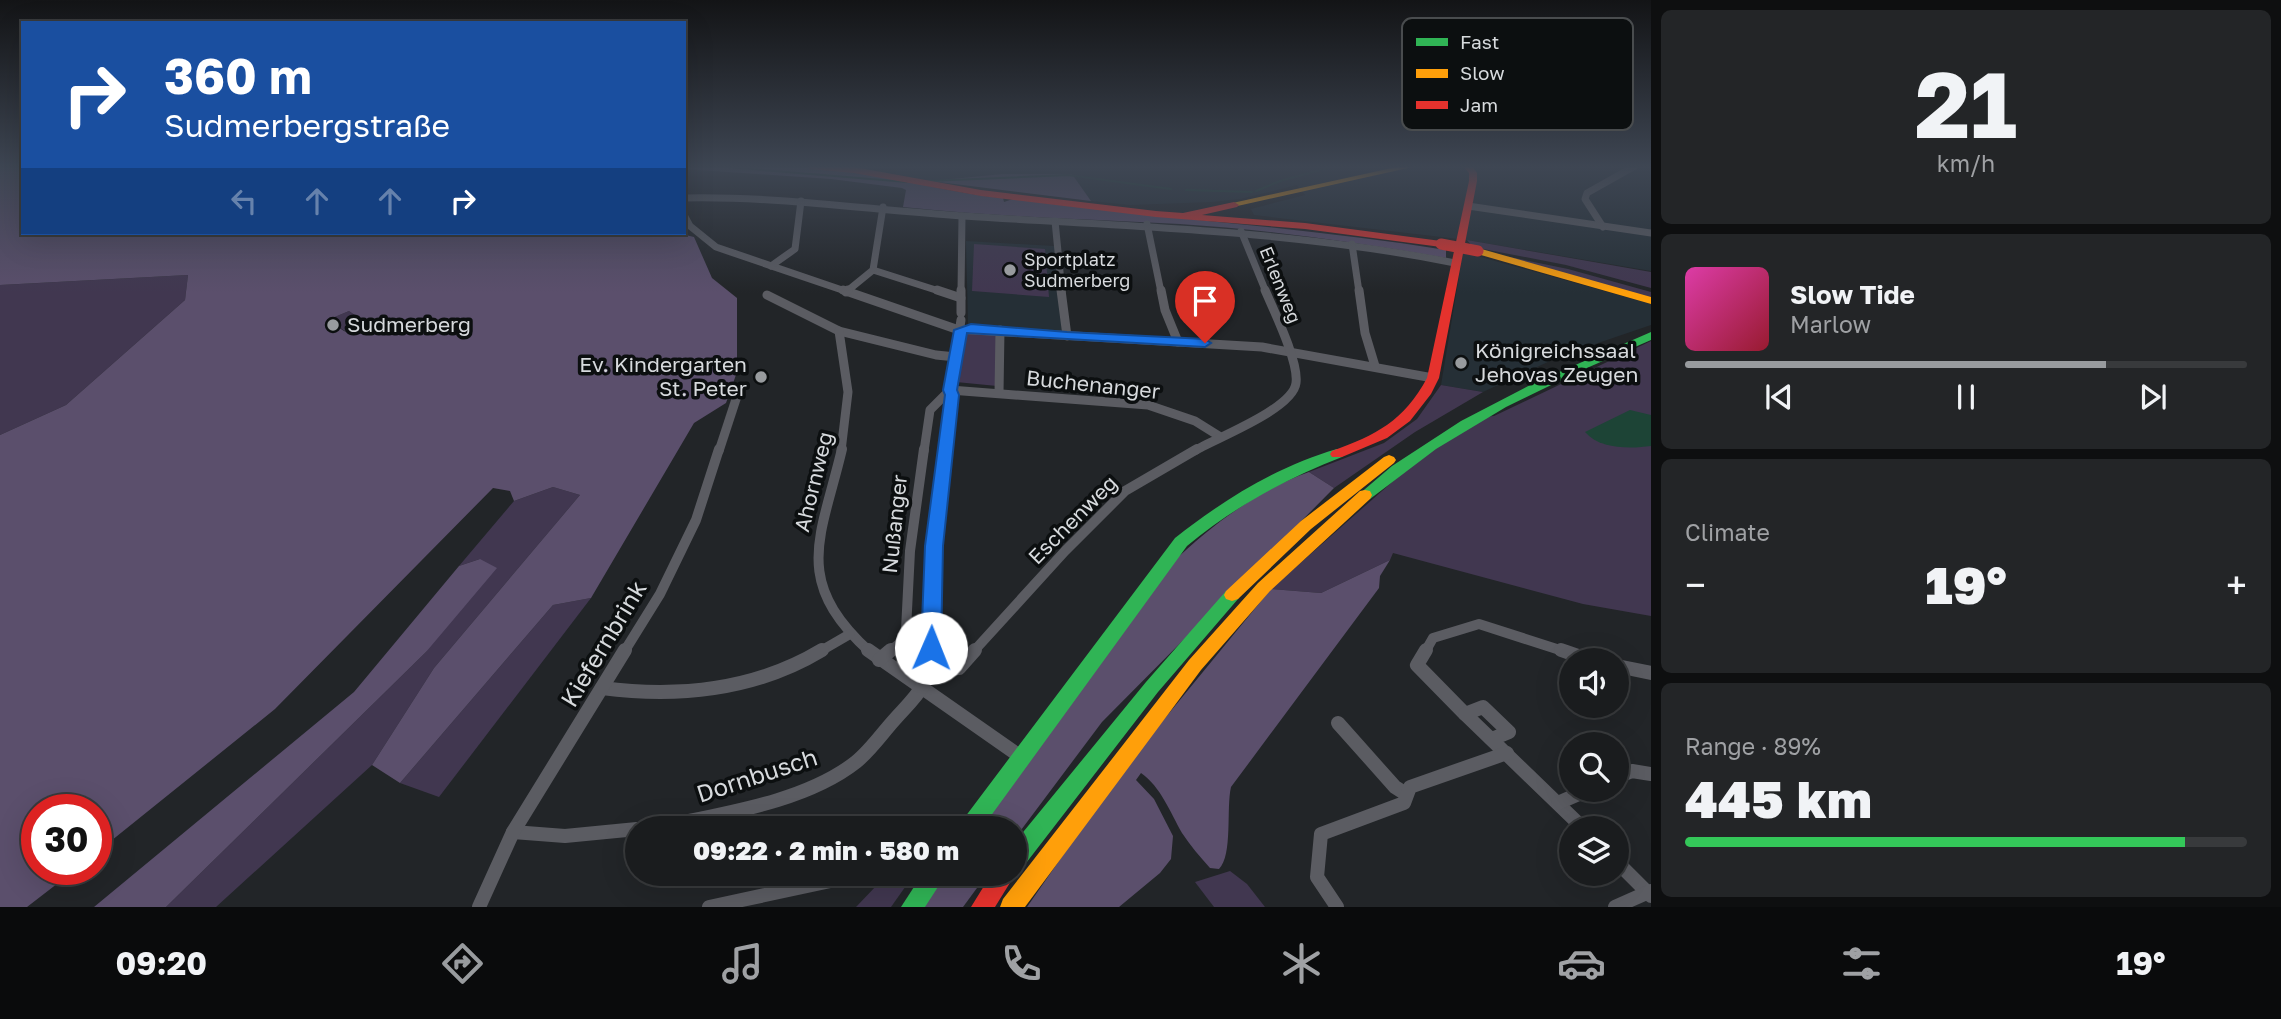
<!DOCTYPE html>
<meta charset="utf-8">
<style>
body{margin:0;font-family:"Golos Text",sans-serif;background:#232527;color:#f1f3f6;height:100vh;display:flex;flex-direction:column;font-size:26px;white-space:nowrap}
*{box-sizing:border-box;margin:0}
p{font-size:23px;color:#9fa1a4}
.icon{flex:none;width:38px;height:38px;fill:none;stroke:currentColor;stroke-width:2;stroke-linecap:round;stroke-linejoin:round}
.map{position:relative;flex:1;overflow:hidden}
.panel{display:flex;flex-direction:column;gap:10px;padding:10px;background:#0e0f10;width:630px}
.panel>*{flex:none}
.guide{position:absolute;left:21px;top:21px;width:665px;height:214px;border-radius:0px;box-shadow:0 7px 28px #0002,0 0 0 2px #383a3c;background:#1a4fa0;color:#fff;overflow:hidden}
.buttons{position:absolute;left:1559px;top:648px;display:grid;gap:14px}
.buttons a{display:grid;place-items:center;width:70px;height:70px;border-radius:50%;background:#1a1c1e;box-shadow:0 7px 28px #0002,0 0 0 2px #383a3c;font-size:35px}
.speed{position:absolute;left:21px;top:794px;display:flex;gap:14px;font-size:35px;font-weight:700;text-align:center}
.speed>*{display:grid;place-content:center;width:91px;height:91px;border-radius:50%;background:#1a1c1e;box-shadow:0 7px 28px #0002,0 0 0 2px #383a3c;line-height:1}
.speed .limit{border:10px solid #d22;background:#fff;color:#111}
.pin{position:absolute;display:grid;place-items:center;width:60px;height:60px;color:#fff;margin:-72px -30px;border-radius:50% 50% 50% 0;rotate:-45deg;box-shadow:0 0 7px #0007}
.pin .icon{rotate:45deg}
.me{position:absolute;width:77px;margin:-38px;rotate:1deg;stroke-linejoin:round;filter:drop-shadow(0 0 5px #0008)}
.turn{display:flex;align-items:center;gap:24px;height:147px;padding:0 28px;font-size:32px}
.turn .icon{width:91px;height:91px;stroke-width:2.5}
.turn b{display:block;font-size:49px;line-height:60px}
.lanes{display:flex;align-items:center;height:66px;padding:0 28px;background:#0003;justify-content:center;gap:35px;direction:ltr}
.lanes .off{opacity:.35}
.big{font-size:52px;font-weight:800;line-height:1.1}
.panel .tile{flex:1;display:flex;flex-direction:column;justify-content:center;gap:10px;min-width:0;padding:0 24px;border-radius:10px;background:#232527}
.panel .dial{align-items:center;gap:0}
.dial b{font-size:91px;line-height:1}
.song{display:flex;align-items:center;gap:21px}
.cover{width:84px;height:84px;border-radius:10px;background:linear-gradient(135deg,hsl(320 70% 55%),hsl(350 70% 35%))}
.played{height:7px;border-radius:4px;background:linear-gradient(90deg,#989b9e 75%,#383a3c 75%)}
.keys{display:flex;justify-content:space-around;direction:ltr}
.heat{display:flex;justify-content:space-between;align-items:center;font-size:38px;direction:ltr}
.charge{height:10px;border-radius:5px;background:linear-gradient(90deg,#34c759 89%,#383a3c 0)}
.trip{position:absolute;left:625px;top:816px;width:402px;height:70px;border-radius:35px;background:#1a1c1e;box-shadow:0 7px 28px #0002,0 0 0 2px #383a3c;font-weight:800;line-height:70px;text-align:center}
.tabs{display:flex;height:112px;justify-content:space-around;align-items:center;background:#0a0b0c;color:#9fa1a4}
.tabs .icon{width:49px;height:49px}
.tabs .on{color:#989b9e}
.tabs b{font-size:32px;color:#f1f3f6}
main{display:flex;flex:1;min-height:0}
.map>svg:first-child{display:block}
.built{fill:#252f36}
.green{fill:#413750}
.forest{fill:#5b4f6c;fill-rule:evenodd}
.water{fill:#1d4436}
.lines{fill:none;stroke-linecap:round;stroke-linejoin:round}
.stream{stroke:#1d4436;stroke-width:2}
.street-far3{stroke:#5b5c62;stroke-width:7}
.street-far2{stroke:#5b5c62;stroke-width:9}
.street-far1{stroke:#5b5c62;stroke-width:10}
.street{stroke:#5b5c62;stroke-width:14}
.fast{fill:#30b455;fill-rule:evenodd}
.slow{fill:#ff9f0a;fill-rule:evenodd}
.jam{fill:#e5322d;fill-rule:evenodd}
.jam-bridge{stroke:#e5322d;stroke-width:11}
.route{fill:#1a73e8;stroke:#114b97;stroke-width:2}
.poi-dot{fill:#989b9e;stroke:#0c0f10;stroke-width:2.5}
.labels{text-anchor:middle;stroke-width:7;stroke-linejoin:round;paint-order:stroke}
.far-poi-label{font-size:18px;fill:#d7dadd;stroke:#0c0f10;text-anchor:start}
.far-street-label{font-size:18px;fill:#d7dadd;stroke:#0c0f10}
.poi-label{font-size:21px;fill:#d7dadd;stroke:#0c0f10;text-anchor:start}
.street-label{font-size:21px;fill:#d7dadd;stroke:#0c0f10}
.near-street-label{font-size:24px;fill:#d7dadd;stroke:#0c0f10}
.key{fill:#0c0f10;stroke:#494c4e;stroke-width:2}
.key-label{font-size:19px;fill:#d7dadd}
</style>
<main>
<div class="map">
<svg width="1651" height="907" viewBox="0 0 1651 907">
<rect width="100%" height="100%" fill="#222528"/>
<g class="built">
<polygon points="856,166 902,166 900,170 987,166 1651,166 1651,271 1467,240 1254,215 1251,209 1305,195 1297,185 1240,199 1212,202 1130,205 1091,201 1072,174 1002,174 931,181 895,174 898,170"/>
<polygon points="966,241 1054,246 1062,332 968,324"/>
<polygon points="1463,252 1651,304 1651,325 1563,355 1483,392 1441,385"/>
</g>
<g class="green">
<polygon points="1467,240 1651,272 1651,288 1566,265 1473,247"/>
<polygon points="974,244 1045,249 1049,297 972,291"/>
<polygon points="1505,256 1568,269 1651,292 1651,299"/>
<polygon points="188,275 185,300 66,405 0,435 0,285"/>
<path d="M 349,311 L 366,323 L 386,320 L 390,323 C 382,332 360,336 348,332 C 342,331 335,323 330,319 Z"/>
<polygon points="963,329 1000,333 997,386 956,382"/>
<polygon points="1651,341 1651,616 1583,604 1393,553 1390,560 1321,593 1271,589 1416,461 1484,417 1494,416"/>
<polygon points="1441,385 1483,392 1415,432 1334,488 1309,472 1384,443 1417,419"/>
<polygon points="553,487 580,495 434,668 372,765 216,907 166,907 426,652 480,559 459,566 514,501"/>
<polygon points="591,598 439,797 400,783 553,605"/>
<polygon points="1230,871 1247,884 1265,907 1214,907 1195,882"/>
<polygon points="905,873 915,873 891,907 856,907 878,884"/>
</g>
<g class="forest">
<path d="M 0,166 L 23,166 L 23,233 L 677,233 L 694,237 L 712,278 L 737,298 L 737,372 L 726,403 L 694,423 L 591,598 L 553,605 L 400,783 L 372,765 L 434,668 L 580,495 L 553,487 L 514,501 L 510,491 L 493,488 L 275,709 L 96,853 L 96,810 L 37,810 L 37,870 L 75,870 L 27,907 L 0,907 L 0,435 L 66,405 L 185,300 L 188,275 L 0,285 ZM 349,311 L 366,323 L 386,320 L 390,323 C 381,333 356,337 344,331 C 339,328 334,323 330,319 Z"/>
<path d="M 684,166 C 740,166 795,164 851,171 C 902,178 952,194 1003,198 L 1004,202 L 1013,199 C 1157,218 1302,227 1446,250 L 1446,258 C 1358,242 1270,230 1180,224 C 1088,219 995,217 903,207 L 906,190 L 902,188 L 831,179 L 684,169 Z"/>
<polygon points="1002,174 1072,174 1091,201 931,181"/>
<path d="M 1309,472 L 1334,488 L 1102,722 L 1015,838 L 1015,828 L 978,828 L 1172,563 C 1212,525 1256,491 1309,472 Z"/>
<polygon points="480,559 497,568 426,652 166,907 94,907 354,692 459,566"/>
<path d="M 1390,560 L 1380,576 L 1379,588 L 1231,787 C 1226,808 1233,855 1219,869 L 1210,868 C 1200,857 1190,845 1182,833 C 1170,812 1161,787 1141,773 L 1136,780 L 1154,799 L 1173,836 L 1171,859 L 1160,873 L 1119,907 L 1027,907 L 1120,773 L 1271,589 L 1321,593 Z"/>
<polygon points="947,873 988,873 963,907 923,907"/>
</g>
<path class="water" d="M 1630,410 L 1651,415 L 1651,446 C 1630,449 1599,449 1585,432 Z"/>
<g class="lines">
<g class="stream">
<polyline points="715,166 907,182"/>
<polyline points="684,167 711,166"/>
<polyline points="928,181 1068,175 1171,189"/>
<polyline points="1186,190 1252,192"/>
<polyline points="1256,191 1280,181 1335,166"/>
</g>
<g class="street-far3">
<path d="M 684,198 C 778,196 871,210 964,216 C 1130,227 1291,230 1455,263"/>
<polyline points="1468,206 1651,233"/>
<polyline points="684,215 690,226 716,247 848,292"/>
<polyline points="1055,221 1062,292"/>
<polyline points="1147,224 1161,292"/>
<polyline points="1603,227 1585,199 1587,193 1635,166"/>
<polyline points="1241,231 1266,292"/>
<polyline points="1352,244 1359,292"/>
<polyline points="771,266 795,249 801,201"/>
<polyline points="873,270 942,292"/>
<polyline points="846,292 873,270 883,207"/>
<polyline points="961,292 962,216"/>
</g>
<g class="street-far2">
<polyline points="843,290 956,329 1262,347 1433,378"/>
<polyline points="937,290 961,298"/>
<polyline points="1061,290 1067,336"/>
<polyline points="1161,290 1165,310 1178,342"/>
<polyline points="1359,290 1365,333 1375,366"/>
<polyline points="846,292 848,290"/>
<polyline points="767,295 839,331 936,355 956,357"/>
<polyline points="961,313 961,290"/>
<polyline points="839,331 848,392 841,451"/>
<polyline points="999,393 1000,330"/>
<polyline points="719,451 739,390"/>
<polyline points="924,451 930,410 950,390 1148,405 1195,421 1219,436"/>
<polyline points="945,451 952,395 950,390 961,320"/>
<path d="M 1194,451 C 1216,438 1293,409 1296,383 C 1299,362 1274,311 1265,290"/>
</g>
<g class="street-far1">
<path d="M 842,449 C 821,538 791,580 870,652"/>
<polyline points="624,652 660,594 696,520 719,449"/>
<polyline points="819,652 850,634"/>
<polyline points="889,652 899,644 906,630 910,551 924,449"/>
<polyline points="931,652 934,546 946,449"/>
<polyline points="973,652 1065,551 1125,491 1197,449"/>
<polyline points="1425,652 1433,638 1479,624 1566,652"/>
</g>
<g class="street">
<polyline points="868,650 1021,757"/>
<polyline points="1426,650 1417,665 1465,714"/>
<polyline points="1561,650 1590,660"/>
<polyline points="879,660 891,650"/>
<polyline points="1617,666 1651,673"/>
<polyline points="931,670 959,668 975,650"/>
<path d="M 602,688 C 679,698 754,691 822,650"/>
<polyline points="1338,723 1395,787 1406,794"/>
<polyline points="1492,739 1509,732 1483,707 1465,714 1583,828"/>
<polyline points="1617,777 1632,771 1651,774"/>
<polyline points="1558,803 1590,789"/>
<path d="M 655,828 C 719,814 804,803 856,762 C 871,750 883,732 896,718 C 917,695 931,684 931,650"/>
<polyline points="513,832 565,836 637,829"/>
<polyline points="1617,862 1651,896"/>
<polyline points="479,907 513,832 625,650"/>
<polyline points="709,907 868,873"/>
<polyline points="1337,907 1317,877 1321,834 1404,803 1410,787 1507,753"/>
<polyline points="1615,907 1651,891"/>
</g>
<g class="fast">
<polygon points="1651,332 1651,340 1580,371 1506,407 1436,449 1370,499 1360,499 1358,495 1392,466 1461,421 1534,383"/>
<path d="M 1337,449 L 1344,454 L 1342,457 C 1285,479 1234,507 1187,546 L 982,828 L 959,828 L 962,821 L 1175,538 C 1223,500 1278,466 1337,449 Z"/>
<polygon points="1232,589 1238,591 1240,595 1238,599 1158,692 1023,867 1015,870 1015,842 1146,682 1226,591"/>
<polygon points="923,873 947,873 925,907 901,907"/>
</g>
<g class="slow">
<polygon points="1401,166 1417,166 1224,209 1219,206"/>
<polygon points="1478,248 1651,297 1651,304 1474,253 1473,251"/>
<polygon points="1389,455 1394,457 1396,460 1394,463 1311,529 1238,599 1232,601 1226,599 1224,595 1226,591 1301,521 1384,457"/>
<polygon points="1365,490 1370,491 1372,495 1370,499 1270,591 1201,670 1025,907 1000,907 1003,899 1189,660 1258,583 1360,491"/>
</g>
<g class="jam">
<polygon points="806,166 854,167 981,190 1156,211 1183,213 1234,202 1239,205 1237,207 1202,215 1305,223 1441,241 1446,244 1441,247 1305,229 1156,217 981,196 854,173 810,169"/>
<path d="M 1463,166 L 1472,166 L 1477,173 L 1477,181 L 1439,378 L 1431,394 L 1410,421 L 1387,438 L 1342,457 L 1332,457 L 1330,454 L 1332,451 C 1376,435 1404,421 1427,378 L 1469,181 L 1469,173 Z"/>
<polygon points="1015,871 1016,873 995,907 971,907 992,873 1015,873"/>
</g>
<polyline class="jam-bridge" points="1441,244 1478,251"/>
</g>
<linearGradient id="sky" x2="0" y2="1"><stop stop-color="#131416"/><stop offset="0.57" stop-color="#3e4653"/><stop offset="1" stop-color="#3e4653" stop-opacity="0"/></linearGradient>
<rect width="1651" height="293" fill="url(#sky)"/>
<polygon class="route" points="971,324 1067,332 1205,339 1211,343 1205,347 967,333 957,390 959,395 943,546 941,648 938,654 931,656 924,654 921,648 925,546 945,395 943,390 954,330"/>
<g class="poi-dot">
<circle cx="1010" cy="270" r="7"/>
<circle cx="333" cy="325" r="7"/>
<circle cx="1461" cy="363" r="7"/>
<circle cx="761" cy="377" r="7"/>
</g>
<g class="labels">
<g class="far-poi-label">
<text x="1024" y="266">Sportplatz<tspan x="1024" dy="21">Sudmerberg</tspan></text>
</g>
<g class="far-street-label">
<text transform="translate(1280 285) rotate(68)" y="6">Erlenweg</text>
</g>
<g class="poi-label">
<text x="347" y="332">Sudmerberg</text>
<text x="1475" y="358">Königreichssaal<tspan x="1475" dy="24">Jehovas Zeugen</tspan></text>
<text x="747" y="372" text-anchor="end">Ev. Kindergarten<tspan x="747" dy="24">St. Peter</tspan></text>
</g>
<g class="street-label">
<text transform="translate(1093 385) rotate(6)" y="7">Buchenanger</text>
<text transform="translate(814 482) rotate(-76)" y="7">Ahornweg</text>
<text transform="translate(1073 520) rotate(-45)" y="7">Eschenweg</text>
<text transform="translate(895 524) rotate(-84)" y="7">Nußanger</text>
</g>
<g class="near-street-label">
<text transform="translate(604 644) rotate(-59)" y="8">Kiefernbrink</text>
<text transform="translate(757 776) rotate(-18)" y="8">Dornbusch</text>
</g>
</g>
<rect x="1402" y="18" width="231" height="112" rx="10" class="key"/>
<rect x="1416" y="38" width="32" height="8" fill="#30b455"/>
<rect x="1416" y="69" width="32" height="9" fill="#ff9f0a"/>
<rect x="1416" y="101" width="32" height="8" fill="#e5322d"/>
<g class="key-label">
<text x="1460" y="49">Fast</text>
<text x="1460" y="80">Slow</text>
<text x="1460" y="112">Jam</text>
</g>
</svg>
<div class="buttons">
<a><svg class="icon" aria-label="sound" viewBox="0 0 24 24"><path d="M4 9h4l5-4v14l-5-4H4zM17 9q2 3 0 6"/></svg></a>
<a><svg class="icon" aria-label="search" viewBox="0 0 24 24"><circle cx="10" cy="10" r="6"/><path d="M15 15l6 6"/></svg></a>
<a><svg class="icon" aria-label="layers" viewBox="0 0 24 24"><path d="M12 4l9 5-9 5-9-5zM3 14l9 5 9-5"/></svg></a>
</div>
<div class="speed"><div class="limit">30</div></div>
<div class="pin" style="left:1205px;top:343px;background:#d93025"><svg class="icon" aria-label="arrive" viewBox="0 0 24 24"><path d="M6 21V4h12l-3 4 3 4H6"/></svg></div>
<svg class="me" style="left:931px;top:648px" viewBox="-20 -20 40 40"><circle r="19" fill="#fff"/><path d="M0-13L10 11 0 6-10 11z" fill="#1a73e8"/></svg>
<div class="trip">09:22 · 2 min · 580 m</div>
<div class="guide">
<div class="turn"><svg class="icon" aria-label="right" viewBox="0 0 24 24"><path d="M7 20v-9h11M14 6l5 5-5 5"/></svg><div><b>360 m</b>Sudmerbergstraße</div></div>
<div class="lanes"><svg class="icon off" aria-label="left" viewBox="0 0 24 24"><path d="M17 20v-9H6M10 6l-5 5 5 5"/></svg><svg class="icon off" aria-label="ahead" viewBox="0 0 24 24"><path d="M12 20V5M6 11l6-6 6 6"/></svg><svg class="icon off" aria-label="ahead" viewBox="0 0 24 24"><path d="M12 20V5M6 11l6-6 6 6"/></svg><svg class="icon" aria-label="right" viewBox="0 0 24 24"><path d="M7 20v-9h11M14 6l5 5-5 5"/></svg></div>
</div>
</div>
<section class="panel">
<div class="tile dial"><b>21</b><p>km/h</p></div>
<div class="tile">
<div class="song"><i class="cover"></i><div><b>Slow Tide</b><p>Marlow</p></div></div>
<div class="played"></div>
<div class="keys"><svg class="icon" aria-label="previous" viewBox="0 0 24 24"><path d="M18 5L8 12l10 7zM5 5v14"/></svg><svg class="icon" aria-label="pause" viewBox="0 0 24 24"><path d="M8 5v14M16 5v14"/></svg><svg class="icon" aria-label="next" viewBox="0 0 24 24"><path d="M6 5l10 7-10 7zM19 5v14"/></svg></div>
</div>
<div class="tile"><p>Climate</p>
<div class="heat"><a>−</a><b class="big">19°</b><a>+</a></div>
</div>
<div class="tile"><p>Range · 89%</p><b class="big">445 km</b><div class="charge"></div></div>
</section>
</main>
<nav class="tabs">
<b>09:20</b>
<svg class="icon on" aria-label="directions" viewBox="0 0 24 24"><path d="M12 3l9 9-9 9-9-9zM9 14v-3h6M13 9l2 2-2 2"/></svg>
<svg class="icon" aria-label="music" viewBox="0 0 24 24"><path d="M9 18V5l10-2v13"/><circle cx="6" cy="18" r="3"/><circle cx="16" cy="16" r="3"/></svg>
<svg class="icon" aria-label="phone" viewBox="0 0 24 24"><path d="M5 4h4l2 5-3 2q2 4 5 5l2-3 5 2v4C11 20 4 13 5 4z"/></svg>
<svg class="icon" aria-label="climate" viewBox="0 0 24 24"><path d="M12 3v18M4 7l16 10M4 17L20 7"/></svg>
<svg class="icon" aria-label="car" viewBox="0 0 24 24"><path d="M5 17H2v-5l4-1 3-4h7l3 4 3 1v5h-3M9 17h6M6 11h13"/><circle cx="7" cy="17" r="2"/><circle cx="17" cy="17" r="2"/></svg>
<svg class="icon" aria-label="filters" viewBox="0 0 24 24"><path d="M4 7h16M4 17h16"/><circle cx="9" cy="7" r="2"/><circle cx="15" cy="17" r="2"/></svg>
<b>19°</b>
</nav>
